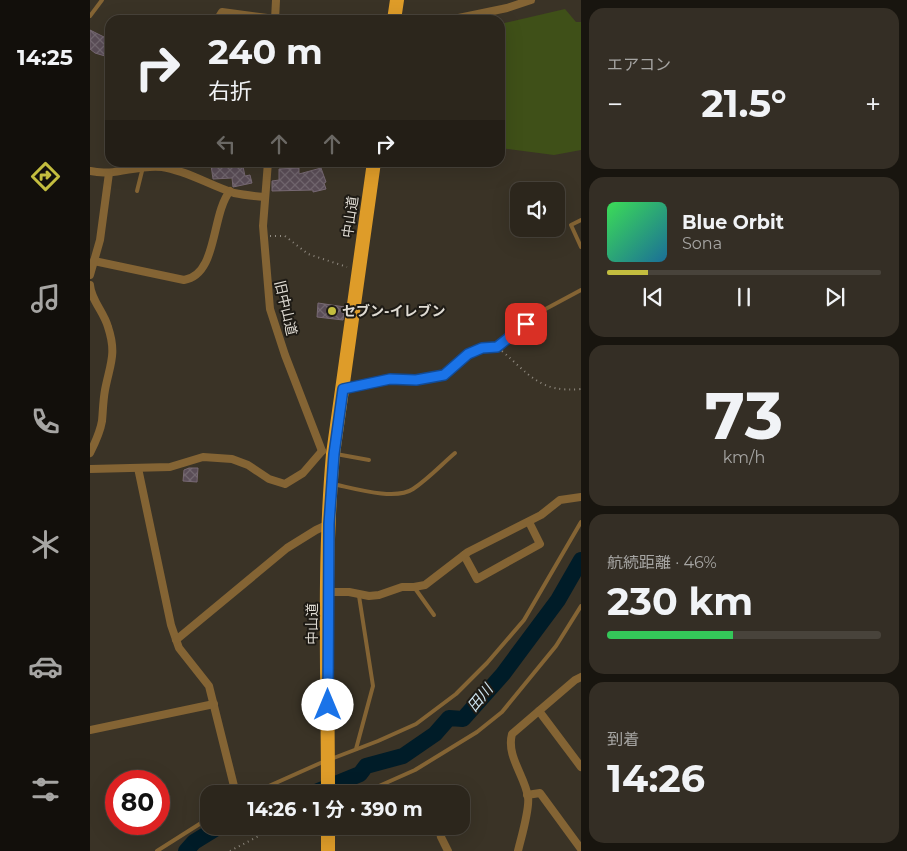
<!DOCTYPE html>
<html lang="ja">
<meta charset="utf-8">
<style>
body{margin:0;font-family:Montserrat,"Noto Sans JP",sans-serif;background:#342e25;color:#f1f3f6;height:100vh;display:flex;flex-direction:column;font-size:19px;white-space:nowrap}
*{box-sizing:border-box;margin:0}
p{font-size:16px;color:#a6a5a3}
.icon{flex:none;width:28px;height:28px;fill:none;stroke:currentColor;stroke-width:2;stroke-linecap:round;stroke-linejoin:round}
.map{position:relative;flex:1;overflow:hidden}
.details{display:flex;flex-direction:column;gap:8px;padding:8px;background:#18150f;width:326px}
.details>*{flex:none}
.banner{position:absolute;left:15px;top:15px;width:400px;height:152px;border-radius:15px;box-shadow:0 5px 20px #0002,0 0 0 1px #48433b;background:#2c261c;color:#f1f3f6;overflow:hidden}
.tools{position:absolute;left:420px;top:182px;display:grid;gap:10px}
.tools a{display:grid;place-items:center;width:55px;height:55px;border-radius:10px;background:#2c261c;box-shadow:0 5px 20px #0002,0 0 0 1px #48433b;font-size:25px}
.speed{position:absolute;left:15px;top:770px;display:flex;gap:10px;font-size:25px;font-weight:700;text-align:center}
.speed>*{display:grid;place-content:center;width:65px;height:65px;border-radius:50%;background:#2c261c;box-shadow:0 5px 20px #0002,0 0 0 1px #48433b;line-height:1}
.speed .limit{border:8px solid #d22;background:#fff;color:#111}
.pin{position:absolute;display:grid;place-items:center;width:42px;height:42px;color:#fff;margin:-21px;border-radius:10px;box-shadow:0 2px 8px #0006}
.me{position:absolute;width:55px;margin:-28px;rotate:0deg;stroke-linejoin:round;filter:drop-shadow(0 0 4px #0008)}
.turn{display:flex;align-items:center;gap:18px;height:105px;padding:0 20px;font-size:22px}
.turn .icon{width:65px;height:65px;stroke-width:2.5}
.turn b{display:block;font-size:35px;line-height:42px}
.lanes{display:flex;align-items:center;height:48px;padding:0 20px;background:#0003;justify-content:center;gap:25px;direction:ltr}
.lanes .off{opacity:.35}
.big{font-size:38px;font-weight:700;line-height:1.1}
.details .card{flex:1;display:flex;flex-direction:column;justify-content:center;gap:8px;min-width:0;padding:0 18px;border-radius:15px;background:#342e25}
.details .dial{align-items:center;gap:0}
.dial b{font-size:65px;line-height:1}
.song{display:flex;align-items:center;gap:15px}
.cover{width:60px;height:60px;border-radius:8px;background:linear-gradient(135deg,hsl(130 70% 55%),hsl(200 70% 35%))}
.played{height:5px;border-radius:2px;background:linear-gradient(90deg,#c3bd3f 15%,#48433b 15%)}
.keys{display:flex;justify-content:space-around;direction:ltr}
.heat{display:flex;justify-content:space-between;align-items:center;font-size:28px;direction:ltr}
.charge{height:8px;border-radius:4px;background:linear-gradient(90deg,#34c759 46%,#48433b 0)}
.trip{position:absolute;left:110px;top:785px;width:270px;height:50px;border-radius:15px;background:#2c261c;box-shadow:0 5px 20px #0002,0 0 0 1px #48433b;font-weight:700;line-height:50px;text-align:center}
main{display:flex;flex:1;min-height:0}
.menu{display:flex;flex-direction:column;width:90px;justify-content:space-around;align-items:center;background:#120f0b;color:#a6a5a3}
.menu .icon{width:35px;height:35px}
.menu .active{color:#c3bd3f}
.menu b{font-size:22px;color:#f1f3f6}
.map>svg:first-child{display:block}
.green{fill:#3f5018}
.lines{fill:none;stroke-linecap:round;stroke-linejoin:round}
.river{stroke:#001c28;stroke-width:16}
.building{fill:url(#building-cross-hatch);stroke:#776973}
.path{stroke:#918b81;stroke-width:2;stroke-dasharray:1 4;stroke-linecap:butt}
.service{stroke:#846434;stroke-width:4}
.minor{stroke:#846434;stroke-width:8}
.trunk{stroke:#de9c29;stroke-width:14}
.route-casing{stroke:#114b97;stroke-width:12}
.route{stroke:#1a73e8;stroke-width:9}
.poi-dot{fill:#c3bd3f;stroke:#1e1b15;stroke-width:2}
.labels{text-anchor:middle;stroke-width:4;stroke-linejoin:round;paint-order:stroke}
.street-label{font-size:14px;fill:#dfdbd3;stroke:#1e1b15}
.poi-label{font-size:14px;font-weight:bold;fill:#dfdbd3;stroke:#1e1b15;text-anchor:start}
.water-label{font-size:15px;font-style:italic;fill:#cfe5f1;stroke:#1e1b15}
</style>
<main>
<nav class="menu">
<b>14:25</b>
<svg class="icon active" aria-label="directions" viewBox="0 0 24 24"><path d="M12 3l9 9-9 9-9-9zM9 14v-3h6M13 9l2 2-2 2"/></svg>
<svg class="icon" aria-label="music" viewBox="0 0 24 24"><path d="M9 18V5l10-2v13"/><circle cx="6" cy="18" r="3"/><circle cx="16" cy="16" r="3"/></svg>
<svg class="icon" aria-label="phone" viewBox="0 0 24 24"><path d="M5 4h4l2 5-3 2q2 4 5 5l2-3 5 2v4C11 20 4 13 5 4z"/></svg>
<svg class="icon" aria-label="climate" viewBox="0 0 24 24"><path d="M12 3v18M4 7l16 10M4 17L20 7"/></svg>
<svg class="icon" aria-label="car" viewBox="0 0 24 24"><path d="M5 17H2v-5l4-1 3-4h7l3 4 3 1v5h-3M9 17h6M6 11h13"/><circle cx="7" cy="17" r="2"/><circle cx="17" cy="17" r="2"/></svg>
<svg class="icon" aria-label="filters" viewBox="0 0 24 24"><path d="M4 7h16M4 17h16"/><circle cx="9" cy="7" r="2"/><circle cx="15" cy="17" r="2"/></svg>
</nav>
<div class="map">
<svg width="491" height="851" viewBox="0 0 491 851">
<defs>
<pattern id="building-cross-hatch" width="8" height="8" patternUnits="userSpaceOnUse" patternTransform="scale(1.25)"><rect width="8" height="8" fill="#5a4d57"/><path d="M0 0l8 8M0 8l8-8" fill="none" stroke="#71666e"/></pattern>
</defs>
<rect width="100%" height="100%" fill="#3a3326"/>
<polygon class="green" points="475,9 486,22 491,22 491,150 464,155 410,148 410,24"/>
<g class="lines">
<g class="river">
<polyline points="221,794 270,774 276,766 313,756 345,734 359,718 373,719 413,674 468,600 491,560"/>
<polyline points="96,851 104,842 130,826"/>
</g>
</g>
<g class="building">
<polygon points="0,30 20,40 15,56 5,53 0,49"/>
<polygon points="125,162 152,162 155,176 160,175 162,183 143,187 142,178 123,179 121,165 125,165"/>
<polygon points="209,168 209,174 231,168 236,182 234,183 236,189 223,192 223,190 182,191 182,181 189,180 189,169"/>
<polygon points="228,303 255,307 253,320 227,317"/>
<polygon points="99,468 108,468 107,482 93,481 94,470"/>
</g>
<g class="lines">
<g class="path">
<polyline points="180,236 195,236 218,254 257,267"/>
<path d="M 412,351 C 440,375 450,393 491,389"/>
<polyline points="140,851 188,826"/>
</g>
<g class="service">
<polyline points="0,16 12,0"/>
<polyline points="47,191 53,167"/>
<polyline points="491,220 481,225 491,247"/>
<polyline points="255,388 300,379 326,380 354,375 378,354 392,348 407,347 450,312 491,290"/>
<polyline points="246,454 279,460"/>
<path d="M 243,484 C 263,488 305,501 323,489 C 338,479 351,465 365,453"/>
<polyline points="324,587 344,615"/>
<polyline points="266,749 283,686 269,596"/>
<polyline points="241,759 288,741 326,724 366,694 397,663 434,620 491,522"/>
<polyline points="161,794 235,761"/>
<polyline points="271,794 325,770 387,732 412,712 466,646 491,606"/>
<polyline points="241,832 252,826"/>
<polyline points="67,851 119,818"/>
</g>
<g class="minor">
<polyline points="127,20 132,12 185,19"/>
<polyline points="185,20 186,0"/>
<polyline points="359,20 417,8 441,0"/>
<polyline points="178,162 173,226 180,309 195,355 232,451"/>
<path d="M 0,171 C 24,177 47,164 72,167 C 98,171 119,185 144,193 C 154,195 164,196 174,197"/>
<path d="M 4,261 L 94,280 C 128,275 121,214 140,191"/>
<polyline points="0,275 10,240 19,173"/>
<path d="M 0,285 C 1,300 14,312 18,327 C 27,354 20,364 15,390 C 13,401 13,411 12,421 C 10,433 5,443 0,453"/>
<polyline points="48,468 81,625 89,648 119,686 146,794"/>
<polyline points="0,469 80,467 113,457 142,459 158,465 179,479 195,484 213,473 232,451"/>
<polyline points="374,555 387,579 450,544 439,522"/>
<polyline points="238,592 259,592 279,596 289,595 312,587 324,587 335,585 378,552 451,515 470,500 491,497"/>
<polyline points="86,640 197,548 226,530 239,524"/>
<polyline points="449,711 491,767"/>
<polyline points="0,730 124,704"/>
<polyline points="437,795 450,793 491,849"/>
<polyline points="351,837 358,851"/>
<path d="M 428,851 C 431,838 440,809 438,797 C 435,776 416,756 422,734 L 485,680 L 491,677"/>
</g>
<g class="trunk">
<polyline points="304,20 307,0"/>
<path d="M 238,794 C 238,681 233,566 243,454 L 284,162"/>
<polyline points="238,851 238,826"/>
</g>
</g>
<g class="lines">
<defs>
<polyline id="route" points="238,705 239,524 244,454 253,389 300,379 326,380 354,375 378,354 392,348 407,347 436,324"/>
</defs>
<use href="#route" class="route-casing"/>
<use href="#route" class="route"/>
</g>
<circle class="poi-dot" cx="242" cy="311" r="5"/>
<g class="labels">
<g class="street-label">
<text transform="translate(260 217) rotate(-82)" y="5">中山道</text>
<text transform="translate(196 308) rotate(77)" y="5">旧中山道</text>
<text transform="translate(222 624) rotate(-90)" y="5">中山道</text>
</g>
<g class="poi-label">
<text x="252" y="316">セブン-イレブン</text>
</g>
<g class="water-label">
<text transform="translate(390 698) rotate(-51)" y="5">田川</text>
</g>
</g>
</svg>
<div class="tools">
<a><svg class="icon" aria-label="sound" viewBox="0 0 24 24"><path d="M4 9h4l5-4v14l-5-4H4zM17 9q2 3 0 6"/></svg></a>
</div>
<div class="speed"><div class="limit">80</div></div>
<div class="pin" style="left:436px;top:324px;background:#d93025"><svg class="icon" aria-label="arrive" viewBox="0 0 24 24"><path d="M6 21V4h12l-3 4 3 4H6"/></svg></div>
<svg class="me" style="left:238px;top:705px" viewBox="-20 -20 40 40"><circle r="19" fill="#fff"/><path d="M0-13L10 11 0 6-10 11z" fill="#1a73e8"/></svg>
<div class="trip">14:26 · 1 分 · 390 m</div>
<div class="banner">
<div class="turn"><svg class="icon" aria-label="right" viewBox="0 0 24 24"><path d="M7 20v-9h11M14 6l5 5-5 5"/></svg><div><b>240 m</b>右折</div></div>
<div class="lanes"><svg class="icon off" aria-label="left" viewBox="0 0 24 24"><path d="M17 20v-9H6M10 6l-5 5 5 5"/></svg><svg class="icon off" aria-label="ahead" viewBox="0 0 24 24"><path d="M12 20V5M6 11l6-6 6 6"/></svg><svg class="icon off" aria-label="ahead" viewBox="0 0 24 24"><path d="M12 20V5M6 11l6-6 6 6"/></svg><svg class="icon" aria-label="right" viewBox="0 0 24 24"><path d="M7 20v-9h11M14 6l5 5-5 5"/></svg></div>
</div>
</div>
<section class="details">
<div class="card"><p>エアコン</p>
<div class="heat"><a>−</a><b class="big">21.5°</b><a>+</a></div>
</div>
<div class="card">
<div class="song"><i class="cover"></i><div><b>Blue Orbit</b><p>Sona</p></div></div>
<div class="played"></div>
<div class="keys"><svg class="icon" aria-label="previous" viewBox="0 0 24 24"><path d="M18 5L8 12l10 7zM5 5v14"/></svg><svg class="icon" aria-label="pause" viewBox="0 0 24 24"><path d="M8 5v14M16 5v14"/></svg><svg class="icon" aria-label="next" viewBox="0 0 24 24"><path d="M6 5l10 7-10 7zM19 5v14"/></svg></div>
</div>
<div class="card dial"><b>73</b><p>km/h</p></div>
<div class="card"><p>航続距離 · 46%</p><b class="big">230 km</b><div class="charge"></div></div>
<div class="card"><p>到着</p><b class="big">14:26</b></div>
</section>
</main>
